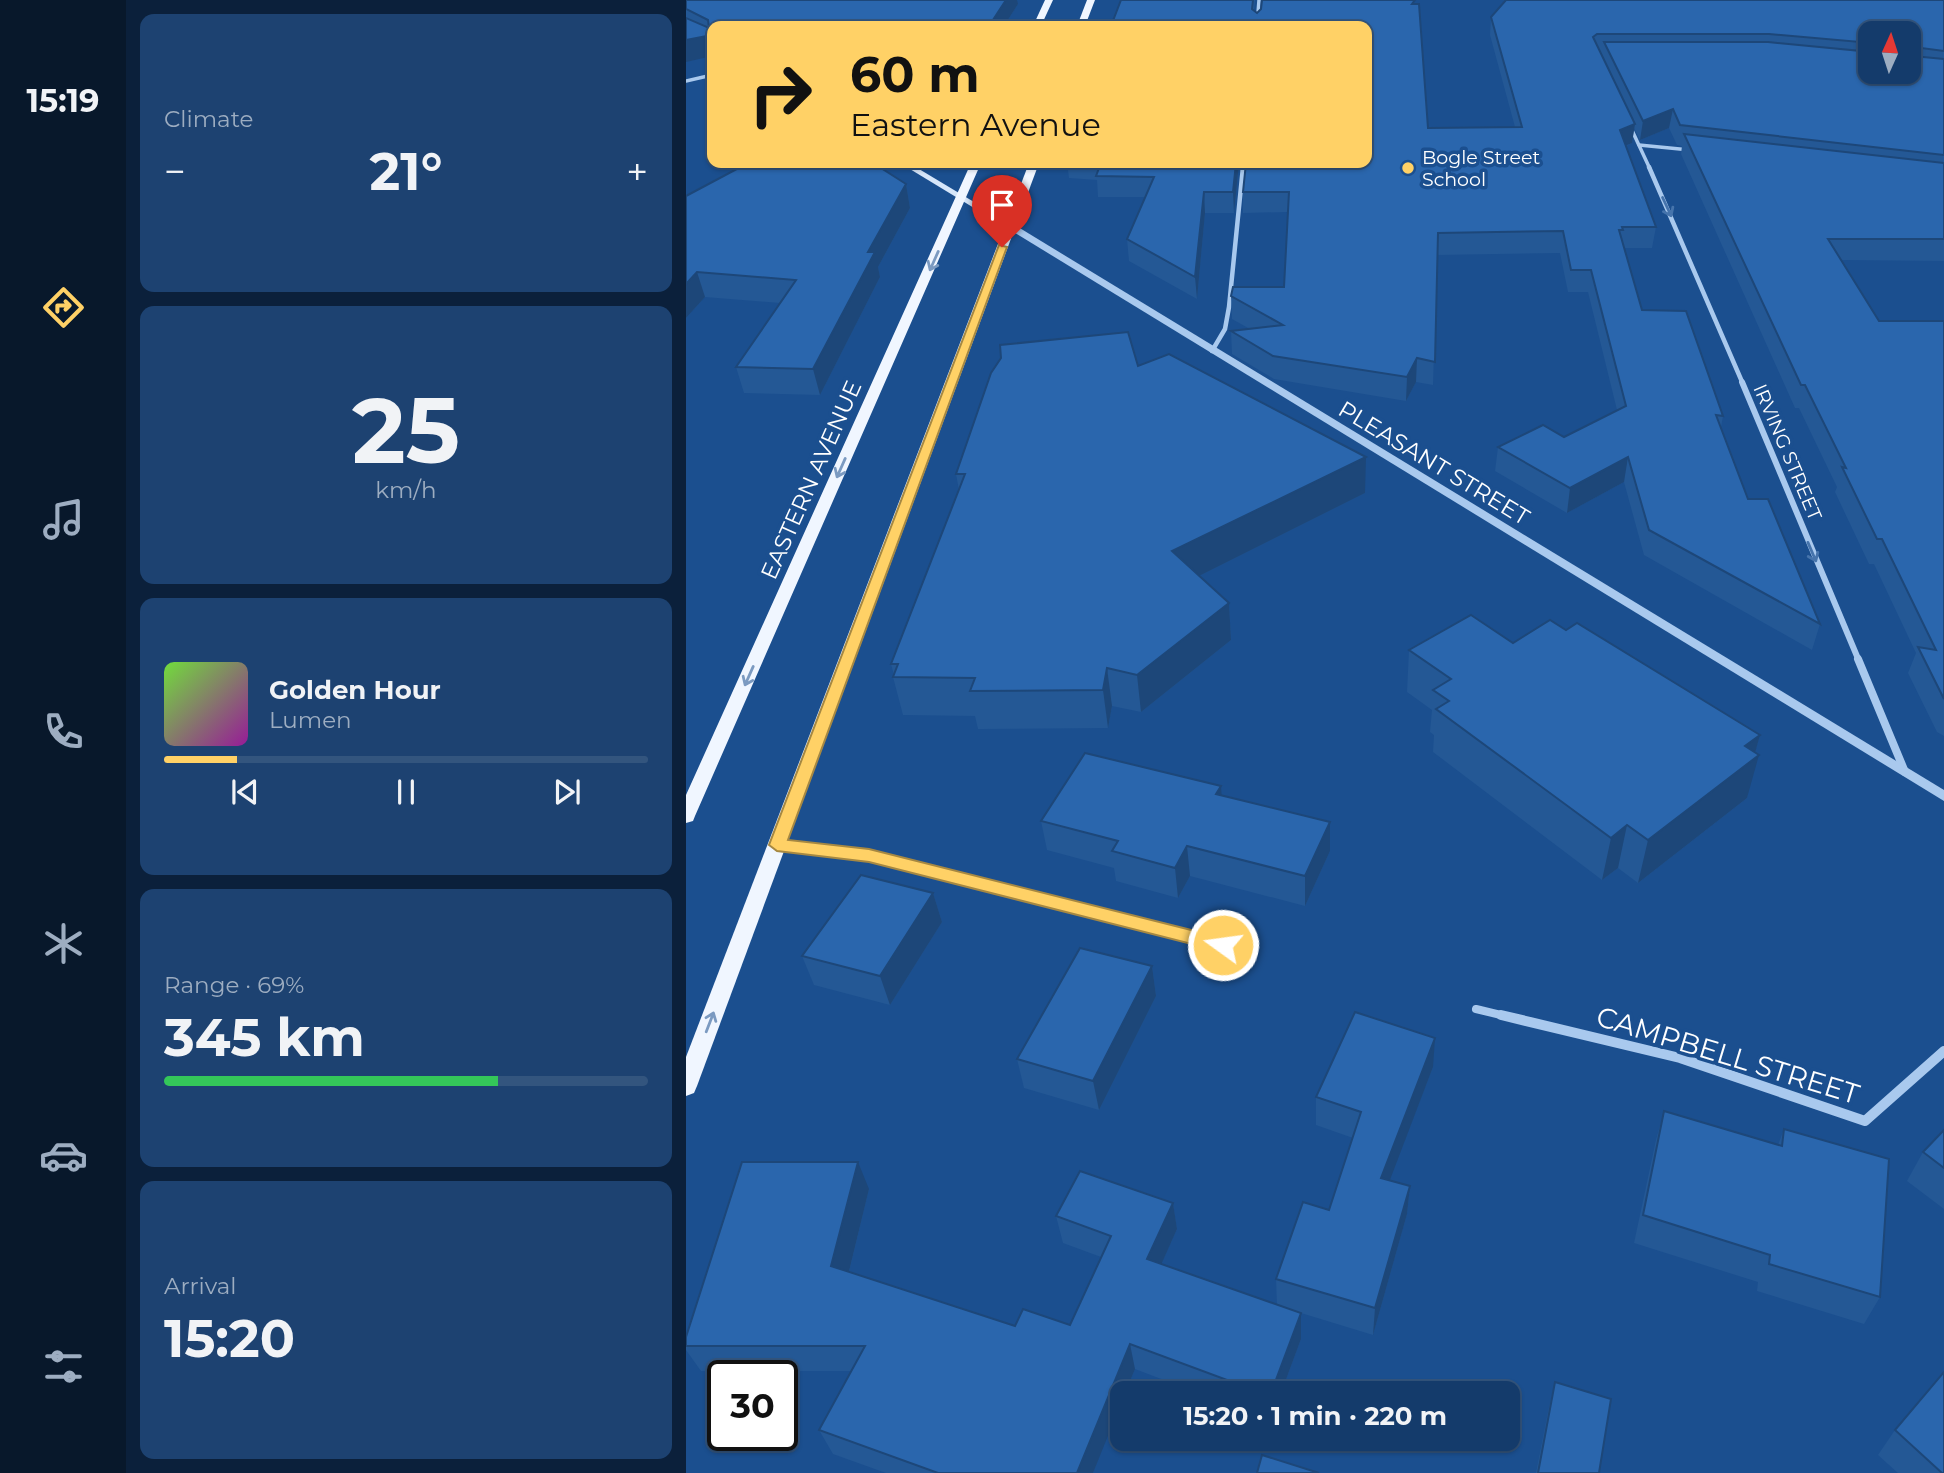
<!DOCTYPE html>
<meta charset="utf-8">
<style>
body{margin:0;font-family:Montserrat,sans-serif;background:#1d4271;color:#f1f3f6;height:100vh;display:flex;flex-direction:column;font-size:26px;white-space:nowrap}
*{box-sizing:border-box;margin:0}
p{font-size:23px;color:#9dadc1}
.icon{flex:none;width:38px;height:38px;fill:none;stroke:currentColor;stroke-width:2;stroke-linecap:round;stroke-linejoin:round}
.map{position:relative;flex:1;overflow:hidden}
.panel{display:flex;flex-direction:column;gap:14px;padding:14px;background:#0b203b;width:560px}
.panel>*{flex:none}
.banner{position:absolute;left:21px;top:21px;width:665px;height:147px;border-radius:14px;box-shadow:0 2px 5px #0004,0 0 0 2px #33557e;background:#ffd166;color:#111;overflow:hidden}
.needle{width:46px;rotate:3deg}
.buttons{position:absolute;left:1172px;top:21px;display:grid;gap:14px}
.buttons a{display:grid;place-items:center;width:63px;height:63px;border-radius:14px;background:#143b6b;box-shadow:0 2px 5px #0004,0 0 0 2px #33557e;font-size:35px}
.speed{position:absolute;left:21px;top:1360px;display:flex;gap:14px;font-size:35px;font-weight:700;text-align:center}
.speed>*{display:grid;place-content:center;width:91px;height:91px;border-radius:50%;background:#143b6b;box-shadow:0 2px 5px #0004,0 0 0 2px #33557e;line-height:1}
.speed .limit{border:4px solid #111;border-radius:10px;background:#fff;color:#111}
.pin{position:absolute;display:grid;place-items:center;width:60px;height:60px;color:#fff;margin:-72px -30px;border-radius:50% 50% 50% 0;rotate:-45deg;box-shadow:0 0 7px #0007}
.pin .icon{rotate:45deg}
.me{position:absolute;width:77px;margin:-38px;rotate:284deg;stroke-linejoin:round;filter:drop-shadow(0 0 5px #0008)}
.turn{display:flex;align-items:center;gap:24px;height:147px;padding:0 28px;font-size:32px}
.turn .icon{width:91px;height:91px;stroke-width:2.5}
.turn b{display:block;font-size:49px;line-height:60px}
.big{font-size:52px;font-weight:700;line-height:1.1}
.panel .card{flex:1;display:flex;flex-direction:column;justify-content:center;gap:10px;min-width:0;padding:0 24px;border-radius:14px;background:#1d4271}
.panel .dial{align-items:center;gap:0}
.dial b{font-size:91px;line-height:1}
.song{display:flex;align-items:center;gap:21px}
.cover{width:84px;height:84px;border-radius:10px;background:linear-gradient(135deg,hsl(100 70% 55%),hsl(300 70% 35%))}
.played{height:7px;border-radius:4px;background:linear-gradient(90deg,#ffd166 15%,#33557e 15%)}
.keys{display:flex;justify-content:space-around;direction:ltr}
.heat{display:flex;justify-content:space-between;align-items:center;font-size:38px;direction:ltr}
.charge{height:10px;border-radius:5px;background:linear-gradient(90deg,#34c759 69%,#33557e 0)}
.trip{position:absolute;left:424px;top:1381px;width:410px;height:70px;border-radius:14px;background:#143b6b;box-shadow:0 2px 5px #0004,0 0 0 2px #33557e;font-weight:700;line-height:70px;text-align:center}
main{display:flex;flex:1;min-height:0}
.tabs{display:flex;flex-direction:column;width:126px;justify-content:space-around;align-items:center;background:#08182b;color:#9dadc1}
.tabs .icon{width:49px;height:49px}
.tabs .on{color:#ffd166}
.tabs b{font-size:32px;color:#f1f3f6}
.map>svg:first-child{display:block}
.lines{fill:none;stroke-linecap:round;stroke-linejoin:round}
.minor-far4{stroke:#a9c9ee;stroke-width:3.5}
.minor-far3{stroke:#a9c9ee;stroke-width:4.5}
.minor-far2{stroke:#a9c9ee;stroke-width:6}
.minor-far1{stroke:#a9c9ee;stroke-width:8}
.minor{stroke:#a9c9ee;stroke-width:10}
.tertiary{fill:#a9c9ee;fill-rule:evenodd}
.secondary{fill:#d6e6fa;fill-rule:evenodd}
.primary{fill:#f0f6ff;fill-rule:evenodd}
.wall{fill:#245895;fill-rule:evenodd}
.shaded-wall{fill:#1d4779}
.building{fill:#2a66ad;stroke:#1d4779;stroke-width:2}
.oneway{stroke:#4674ac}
.oneway2{stroke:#7b9ac1}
.route{fill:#ffd166;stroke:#a68842;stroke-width:2}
.poi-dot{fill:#ffd166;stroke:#1b4f8f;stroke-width:2.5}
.labels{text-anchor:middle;stroke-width:7;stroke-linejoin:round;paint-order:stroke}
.far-poi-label{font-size:19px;fill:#fff;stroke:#1b4f8f;text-anchor:start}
.far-street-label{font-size:19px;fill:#fff;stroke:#1b4f8f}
.street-label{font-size:23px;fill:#fff;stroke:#1b4f8f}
.near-street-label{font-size:28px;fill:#fff;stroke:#1b4f8f}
</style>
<main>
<nav class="tabs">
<b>15:19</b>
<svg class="icon on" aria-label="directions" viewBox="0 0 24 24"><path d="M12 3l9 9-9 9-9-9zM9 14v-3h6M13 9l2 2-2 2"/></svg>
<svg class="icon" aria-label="music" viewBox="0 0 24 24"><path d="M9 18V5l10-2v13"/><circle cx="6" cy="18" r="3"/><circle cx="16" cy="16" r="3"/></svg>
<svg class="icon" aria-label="phone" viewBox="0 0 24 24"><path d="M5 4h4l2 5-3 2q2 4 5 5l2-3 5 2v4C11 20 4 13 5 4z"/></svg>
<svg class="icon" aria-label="climate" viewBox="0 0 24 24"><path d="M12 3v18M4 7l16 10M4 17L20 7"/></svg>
<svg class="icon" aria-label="car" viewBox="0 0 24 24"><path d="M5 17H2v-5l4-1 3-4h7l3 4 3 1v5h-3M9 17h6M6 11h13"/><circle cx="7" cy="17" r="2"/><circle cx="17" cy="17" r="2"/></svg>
<svg class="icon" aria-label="filters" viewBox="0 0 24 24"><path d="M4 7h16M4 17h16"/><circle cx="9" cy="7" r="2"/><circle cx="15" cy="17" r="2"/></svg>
</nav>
<section class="panel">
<div class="card"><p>Climate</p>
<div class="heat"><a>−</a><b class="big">21°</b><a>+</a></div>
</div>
<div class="card dial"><b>25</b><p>km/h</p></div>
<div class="card">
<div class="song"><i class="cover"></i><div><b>Golden Hour</b><p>Lumen</p></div></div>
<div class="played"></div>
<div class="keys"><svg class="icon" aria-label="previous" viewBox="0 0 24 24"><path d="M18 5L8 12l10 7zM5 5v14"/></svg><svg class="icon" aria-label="pause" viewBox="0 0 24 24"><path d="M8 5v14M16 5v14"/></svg><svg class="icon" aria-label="next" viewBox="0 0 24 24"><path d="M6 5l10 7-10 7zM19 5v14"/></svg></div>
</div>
<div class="card"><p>Range · 69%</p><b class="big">345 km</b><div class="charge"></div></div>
<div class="card"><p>Arrival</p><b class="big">15:20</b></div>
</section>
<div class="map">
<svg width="1258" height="1473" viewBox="0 0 1258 1473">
<rect width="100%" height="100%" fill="#1b4f8f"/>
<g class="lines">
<g class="minor-far4">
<polyline points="571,26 573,0"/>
<polyline points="0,81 26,75"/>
<polyline points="944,126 964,169"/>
<polyline points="953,145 1004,150"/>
<polyline points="556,169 557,163"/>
</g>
<g class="minor-far3">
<polyline points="963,167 1057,384"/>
<polyline points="526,351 539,329 543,307 557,167"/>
</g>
<polyline class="minor-far2" points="1056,382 1173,661"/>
<g class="minor-far1">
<polyline points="1172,659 1219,772"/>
<polyline points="92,845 183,856 537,945"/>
<polyline points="790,1009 823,1017"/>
</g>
<polyline class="minor" points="815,1015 994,1058 1179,1121 1258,1051"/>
<polygon class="tertiary" points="321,224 327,224 1258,790 1258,801 321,228"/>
<polygon class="secondary" points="214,163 223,163 328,226 321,228"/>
<g class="primary">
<polygon points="359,0 367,0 355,26 347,26"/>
<polygon points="401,0 409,0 399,26 391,26"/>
<polygon points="285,163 295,163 9,816 7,821 0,823 0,795"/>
<polygon points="343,163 353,163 11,1086 8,1093 0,1096 0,1057"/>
</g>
</g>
<g class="wall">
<polygon points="0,0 332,4 318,26 26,26 0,62"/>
<path d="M 435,0 L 569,0 L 568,10 L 571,13 L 732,4 L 742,128 L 829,127 L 804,35 L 805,17 L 1258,0 L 1258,261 L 1156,260 L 1193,321 L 1258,321 L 1258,736 L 1251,732 L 1222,673 L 1230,653 L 1188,564 L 1183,564 L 1149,492 L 1151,487 L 1113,408 L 1109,408 L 995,154 L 996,146 L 991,145 L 983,128 L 954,140 L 948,128 L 946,143 L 940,146 L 970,227 L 966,248 L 938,248 L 956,310 L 1037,416 L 1035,427 L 1062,499 L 1134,624 L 1126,650 L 958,555 L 938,482 L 881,513 L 809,471 L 812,447 L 878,437 L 931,410 L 902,292 L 882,292 L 874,253 L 751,255 L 747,385 L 730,382 L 720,401 L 588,379 L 546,354 L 545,331 L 564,329 L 546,319 L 545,296 L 598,287 L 602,212 L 557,213 L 557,192 L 681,163 ZM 1185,33 L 1223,72 L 1185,72 Z"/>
<polygon points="381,163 553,163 548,213 519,213 511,299 443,261 441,239 459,197 412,197 411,180 383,178"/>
<polygon points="220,184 224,208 192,267 194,277 134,395 58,393 50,367 94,303 19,297 0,318 0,196"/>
<polygon points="452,366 679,493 513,576 543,603 545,640 455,712 426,706 422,728 292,729 289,716 217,715 207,677 208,675 205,664 273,490 270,474"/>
<polygon points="880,630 1074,735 1069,752 1061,798 952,883 932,868 916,880 747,752 748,735 744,732 746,710 721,692 723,650 827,643"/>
<polygon points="536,795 644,822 644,851 619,906 504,876 492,898 430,881 428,868 361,850 355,821"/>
<polygon points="247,893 256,922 204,1005 128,985 116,956"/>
<polygon points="466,966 470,996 413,1110 338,1088 331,1059"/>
<polygon points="747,1067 703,1180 724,1186 721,1214 687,1335 615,1313 615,1339 595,1393 512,1393 449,1369 439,1393 436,1393 407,1473 200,1473 147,1454 133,1430 166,1371 15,1371 0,1350 0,1337 183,1189 163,1272 329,1326 384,1325 415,1257 377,1243 370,1216 487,1203 491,1229 475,1264 591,1305 590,1279 643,1210 667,1138 630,1125 630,1097"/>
<polygon points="978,1111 1092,1145 1098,1129 1194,1297 1178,1324 1071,1291 1072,1282 948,1243 970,1140"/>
<polygon points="1258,1130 1258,1209 1221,1181 1237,1152"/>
<polygon points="869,1382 913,1473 850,1473 863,1407"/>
<polygon points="1209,1430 1258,1473 1212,1473 1192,1455"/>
</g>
<g class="shaded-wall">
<polygon points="320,0 331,0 332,4 318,26 303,26"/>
<polygon points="26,35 26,56 0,62 0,40"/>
<polygon points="987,109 983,128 954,140 957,121"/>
<polygon points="949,124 946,143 931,149 934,130"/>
<polygon points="550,163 553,163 548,213 547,192"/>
<polygon points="220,184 224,208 192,267 194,277 134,395 127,369 182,252"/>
<polygon points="518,192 519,213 511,299 509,277"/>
<polygon points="11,272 19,297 0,318 0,284"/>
<polygon points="731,358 730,382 720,401 721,377"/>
<polygon points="680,457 679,493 489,588 486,551"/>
<polygon points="942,457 938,482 881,513 884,488"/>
<polygon points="543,603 545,640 455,712 451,675"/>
<polygon points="421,668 426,706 422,728 417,690"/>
<polygon points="1074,735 1067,760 1073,755 1061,798 952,883 962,840 1059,746"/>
<polygon points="535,786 537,816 530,794"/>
<polygon points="644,822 644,851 619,906 619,876"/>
<polygon points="941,825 932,868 916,880 925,838"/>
<polygon points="501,846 504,876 492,898 489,868"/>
<polygon points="247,893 256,922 204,1005 194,976"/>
<polygon points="466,966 470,996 413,1110 407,1081"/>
<polygon points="749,1038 747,1067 694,1206 695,1178"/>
<polygon points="172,1162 183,1189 158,1292 145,1266"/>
<polygon points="724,1186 721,1214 687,1335 689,1308"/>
<polygon points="487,1203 491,1229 466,1285 461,1259"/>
<polygon points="615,1313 615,1339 595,1393 585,1393"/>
<polygon points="444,1344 449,1369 439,1393 436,1393 436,1401 407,1473 391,1473"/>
</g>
<g class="building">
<polygon points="0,0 320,0 303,26 84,26 80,23 66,26 26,26 26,35 0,40 0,18 23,28 22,20 0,9"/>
<polygon points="435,0 567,0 566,9 571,13 575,9 576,0 729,0 726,4 733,4 742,128 836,127 805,17 820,0 1258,0 1258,51 1228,47 1224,52 1227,56 1258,59 1258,155 994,125 987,109 957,121 918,42 1082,42 1185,52 1185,72 1223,72 1223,33 1185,33 1185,43 1083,34 911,34 907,37 949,124 934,130 970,227 936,227 937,230 933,230 956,310 1000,311 1037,416 1030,415 1062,499 1082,499 1134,624 963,530 942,457 884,488 812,447 857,425 878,437 940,406 905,270 885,270 877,231 752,233 749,362 731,358 721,377 587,356 545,331 597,325 545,296 547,287 598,287 603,192 557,192 560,163 681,163 681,26 425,26"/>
<polygon points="998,134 1258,163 1258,239 1142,239 1193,321 1258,321 1258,699 1232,647 1250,650 1196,539 1191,539 1156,467 1160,468 1119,385 1115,385"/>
<polygon points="62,163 187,163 220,184 182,252 189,252 127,369 50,367 110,280 11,272 0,284 0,196"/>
<polygon points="415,163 550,163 547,192 518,192 509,277 441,239 468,177 410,176"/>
<polygon points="442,332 452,366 483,354 680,457 486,551 543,603 451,675 421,668 417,690 284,691 289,678 207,677 212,664 205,664 279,474 270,474 305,373 315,358 314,345"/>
<polygon points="785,615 827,643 864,620 880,630 891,623 1074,735 1059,746 1073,755 962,840 941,825 925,838 750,709 763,701 747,690 765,679 723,650"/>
<polygon points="399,753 535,786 530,794 644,822 619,876 501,846 489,868 426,851 432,841 355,821"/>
<polygon points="175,875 247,893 194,976 116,956"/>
<polygon points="394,948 466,966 407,1081 331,1059"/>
<polygon points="669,1012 749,1038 695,1178 724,1186 689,1308 590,1279 617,1202 643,1210 675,1112 630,1097"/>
<polygon points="978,1111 1096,1146 1098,1129 1203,1159 1194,1297 1083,1264 1084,1255 957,1215"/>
<polygon points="1258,1130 1258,1168 1237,1152"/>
<polygon points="56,1162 172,1162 145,1266 329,1326 337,1309 384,1325 425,1236 370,1216 394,1171 487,1203 461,1259 615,1313 585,1393 576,1393 444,1344 391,1473 252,1473 133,1430 179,1346 0,1346 0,1337"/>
<polygon points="1258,1372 1258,1473 1256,1473 1209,1430"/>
<polygon points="869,1382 925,1399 913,1473 852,1473"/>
<polygon points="576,1455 633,1473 571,1473"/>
</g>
<defs><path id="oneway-shaft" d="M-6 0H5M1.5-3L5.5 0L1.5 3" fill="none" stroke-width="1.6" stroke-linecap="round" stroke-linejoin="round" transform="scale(1.75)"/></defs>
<g class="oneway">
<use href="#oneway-shaft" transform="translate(981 207) rotate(65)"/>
<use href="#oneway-shaft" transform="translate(1126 552) rotate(67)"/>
</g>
<g class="oneway2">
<use href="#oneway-shaft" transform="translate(248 261) rotate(114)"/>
<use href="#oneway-shaft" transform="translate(155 468) rotate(114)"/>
<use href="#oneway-shaft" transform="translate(63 676) rotate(114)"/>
<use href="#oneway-shaft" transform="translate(24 1022) rotate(-69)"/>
</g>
<polygon class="route" points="313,245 321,247 102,840 183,849 537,938 546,945 537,952 183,862 91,851 83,845"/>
<circle class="poi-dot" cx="722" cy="168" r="7"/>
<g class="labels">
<g class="far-poi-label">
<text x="736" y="164">Bogle Street<tspan x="736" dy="22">School</tspan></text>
</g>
<g class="far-street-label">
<text transform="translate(1102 452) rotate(67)" y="7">IRVING STREET</text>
</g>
<g class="street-label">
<text transform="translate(748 463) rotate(31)" y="8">PLEASANT STREET</text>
<text transform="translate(125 480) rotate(-66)" y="8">EASTERN AVENUE</text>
</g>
<g class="near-street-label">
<text transform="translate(1042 1055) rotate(17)" y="10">CAMPBELL STREET</text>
</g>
</g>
</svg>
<div class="buttons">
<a><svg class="needle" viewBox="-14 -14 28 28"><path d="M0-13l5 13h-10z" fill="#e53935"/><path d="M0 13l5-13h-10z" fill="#9dadc1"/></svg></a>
</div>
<div class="speed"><div class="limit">30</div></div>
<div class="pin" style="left:316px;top:247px;background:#d93025"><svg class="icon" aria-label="arrive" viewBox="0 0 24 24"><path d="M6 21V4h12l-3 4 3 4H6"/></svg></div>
<svg class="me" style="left:537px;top:945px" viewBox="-20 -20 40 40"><circle r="17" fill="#ffd166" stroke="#fff" stroke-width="3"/><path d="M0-11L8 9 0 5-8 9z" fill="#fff"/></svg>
<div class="trip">15:20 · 1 min · 220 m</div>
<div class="banner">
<div class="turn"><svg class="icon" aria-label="right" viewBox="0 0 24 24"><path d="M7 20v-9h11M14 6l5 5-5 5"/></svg><div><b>60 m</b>Eastern Avenue</div></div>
</div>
</div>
</main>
